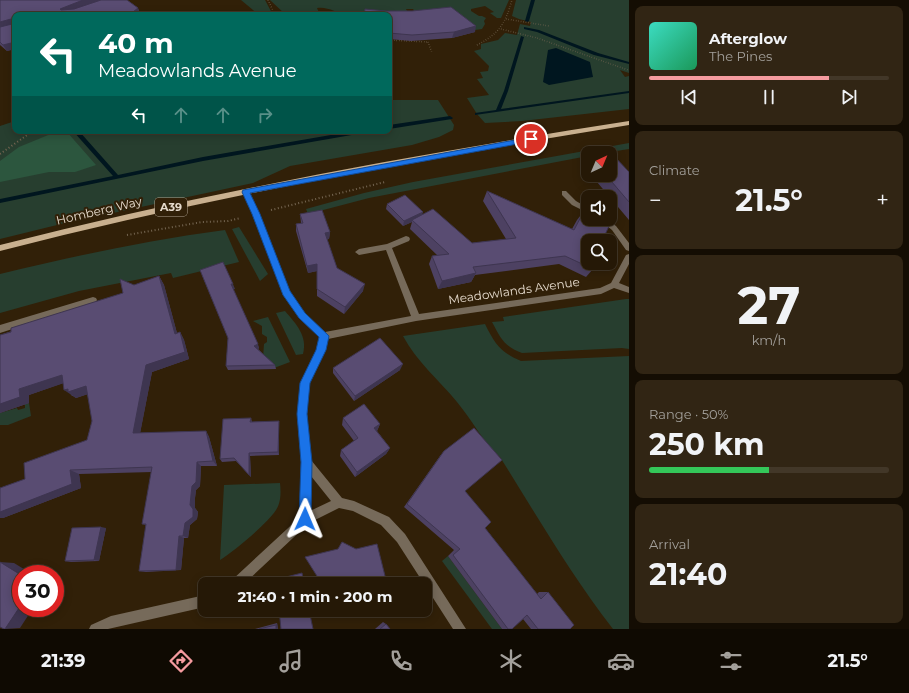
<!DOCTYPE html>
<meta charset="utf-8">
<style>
body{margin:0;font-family:Montserrat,sans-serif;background:#312514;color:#f1f3f6;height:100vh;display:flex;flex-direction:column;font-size:15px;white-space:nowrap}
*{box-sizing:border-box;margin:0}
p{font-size:13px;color:#a3a09b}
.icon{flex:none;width:22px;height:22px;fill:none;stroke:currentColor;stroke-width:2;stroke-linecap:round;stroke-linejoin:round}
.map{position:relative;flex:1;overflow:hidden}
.sheet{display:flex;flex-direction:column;gap:6px;padding:6px;background:#140d03;width:280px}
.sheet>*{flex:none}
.guide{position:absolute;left:12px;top:12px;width:380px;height:122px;border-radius:8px;box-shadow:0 2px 10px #0003,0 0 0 1px #423728;background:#00695c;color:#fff;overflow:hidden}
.needle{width:26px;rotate:44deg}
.buttons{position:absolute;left:581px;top:146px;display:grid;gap:8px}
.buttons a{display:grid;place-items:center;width:36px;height:36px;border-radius:8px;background:#251806;box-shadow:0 2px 10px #0003,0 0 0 1px #423728;font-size:20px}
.speed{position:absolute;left:12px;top:565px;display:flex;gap:8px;font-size:20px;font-weight:700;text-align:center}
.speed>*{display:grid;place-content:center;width:52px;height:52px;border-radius:50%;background:#251806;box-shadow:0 2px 10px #0003,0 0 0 1px #423728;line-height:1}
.speed .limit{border:6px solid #d22;background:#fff;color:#111}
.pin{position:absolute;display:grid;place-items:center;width:34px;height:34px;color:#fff;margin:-17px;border:2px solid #fff;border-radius:50%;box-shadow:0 1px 4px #0007}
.me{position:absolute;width:44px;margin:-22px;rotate:1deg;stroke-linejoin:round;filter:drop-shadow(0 0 3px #0008)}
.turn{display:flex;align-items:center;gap:14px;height:84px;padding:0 20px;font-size:18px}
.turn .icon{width:52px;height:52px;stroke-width:2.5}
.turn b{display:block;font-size:28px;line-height:34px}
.lanes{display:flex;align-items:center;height:38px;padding:0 20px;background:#0003;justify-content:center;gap:20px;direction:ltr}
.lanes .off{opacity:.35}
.big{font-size:30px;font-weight:700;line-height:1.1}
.sheet .tile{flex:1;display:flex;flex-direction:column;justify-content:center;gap:6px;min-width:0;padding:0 14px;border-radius:8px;background:#312514}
.sheet .dial{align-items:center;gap:0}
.dial b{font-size:52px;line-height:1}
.song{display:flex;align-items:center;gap:12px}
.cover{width:48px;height:48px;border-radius:6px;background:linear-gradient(135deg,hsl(170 70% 55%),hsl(150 70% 35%))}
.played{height:4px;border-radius:2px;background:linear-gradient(90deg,#f59b9f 75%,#423728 75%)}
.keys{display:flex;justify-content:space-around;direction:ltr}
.heat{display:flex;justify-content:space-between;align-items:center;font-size:22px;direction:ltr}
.charge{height:6px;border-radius:3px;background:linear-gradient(90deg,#34c759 50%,#423728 0)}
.trip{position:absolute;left:198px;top:577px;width:234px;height:40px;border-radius:8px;background:#251806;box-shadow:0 2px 10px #0003,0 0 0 1px #423728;font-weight:700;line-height:40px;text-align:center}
.tab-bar{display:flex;height:64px;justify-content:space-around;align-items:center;background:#0f0a02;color:#a3a09b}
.tab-bar .icon{width:28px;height:28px}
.tab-bar .on{color:#f59b9f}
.tab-bar b{font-size:18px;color:#f1f3f6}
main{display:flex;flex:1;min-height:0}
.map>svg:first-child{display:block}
.green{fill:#273e2f}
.forest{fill:#2c563e}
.water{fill:#00161f}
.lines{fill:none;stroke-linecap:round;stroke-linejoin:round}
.stream{fill:#00161f;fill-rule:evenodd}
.path-far1{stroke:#756652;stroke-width:1.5;stroke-dasharray:0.5 2;stroke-linecap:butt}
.path{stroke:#756652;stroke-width:2;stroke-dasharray:1 2.5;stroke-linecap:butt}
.minor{fill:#766a5a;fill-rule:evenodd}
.primary{fill:#c9b08f;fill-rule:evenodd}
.wall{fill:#4d4162}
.shaded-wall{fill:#3e3550}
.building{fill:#594c72;stroke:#3e3550}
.route{fill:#1a73e8;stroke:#114b97}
.labels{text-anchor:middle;stroke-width:4;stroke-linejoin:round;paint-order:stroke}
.shield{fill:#312008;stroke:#afa291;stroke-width:1}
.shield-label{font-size:11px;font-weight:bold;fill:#e5dacc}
.street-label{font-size:12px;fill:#e5dacc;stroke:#312008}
</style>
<main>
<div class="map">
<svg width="629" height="629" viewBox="0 0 629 629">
<rect width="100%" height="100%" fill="#312008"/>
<g class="green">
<polygon points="241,0 265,0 273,15 259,15"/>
<path d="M 270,0 L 509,0 L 501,18 L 497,18 L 490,13 L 494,12 L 485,6 L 471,9 L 471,11 L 479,16 L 482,16 L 486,18 L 484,21 L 485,24 L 482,29 L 475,30 L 449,10 L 415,12 L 413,9 L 406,9 L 408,13 C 390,15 365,18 347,15 C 337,13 327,6 317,8 L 320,15 L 286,15 Z"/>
<polygon points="516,0 629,0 629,73 620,70 625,77 629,76 629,109 522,121 485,123 477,114 467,98 489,95 477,79 483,78 480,72 488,71 489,66 474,51 481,49 481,44 498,40 505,33 517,35 520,24 530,26 531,22 519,19 512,16"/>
<polygon points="389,100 438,100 454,125 453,130 439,137 412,145 290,166 253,183 57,225 0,239 0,126 15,121 15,131 389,131"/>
<polygon points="629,143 629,149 604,153 588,153 588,156 369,198 308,214 306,209 364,193 413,182"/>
<polygon points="239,227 268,274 260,281 232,229"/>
<path d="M 225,230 L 239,262 L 173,278 L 171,273 L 79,291 L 0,313 L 0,274 C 74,256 149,240 225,230 Z"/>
<path d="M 626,299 L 629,299 L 629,349 L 622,348 L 522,353 C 504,346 501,339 492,322 L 504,321 L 503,317 Z"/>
<path d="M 285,311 C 296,324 308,336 303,354 L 296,355 L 276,313 Z"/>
<polygon points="268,317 290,362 274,368 263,358 264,344 267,342 267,337 262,334 262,326 253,321"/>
<path d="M 485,324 C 495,344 500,352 521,361 L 629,356 L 629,629 L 613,629 C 571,575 537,516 500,457 C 483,442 472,420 457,402 C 439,380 416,361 403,336 Z"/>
<polygon points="29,403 31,416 8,425 0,425 0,413 17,408 18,410 25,408 25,404"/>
<path d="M 280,483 C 281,492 281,503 276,510 C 268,523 233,552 220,560 L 224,485 Z"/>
<polygon points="448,556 502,629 492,629 442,561"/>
</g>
<polygon class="forest" points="58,131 67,132 96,165 75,172 49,172 0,182 0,161 19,147"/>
<polygon class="water" points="556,48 590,62 593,77 549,85 543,82 548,50"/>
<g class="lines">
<g class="stream">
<polygon points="531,0 535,0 529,21 527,22 525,21"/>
<polygon points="524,27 539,30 598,53 629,62 629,64 594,55 537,32 524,29"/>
<polygon points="521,36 524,37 508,91 501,109 629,91 629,93 475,115 475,113 496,110 504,91"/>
<polygon points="450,116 453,118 452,119 389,129 389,125"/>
<polygon points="73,131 79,131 118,175 203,157 354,131 366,131 363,133 203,161 0,203 0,199 113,176"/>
</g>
<g class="path-far1">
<polyline points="268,0 275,15"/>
<polyline points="506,19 549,26"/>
<polyline points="501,29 537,38 628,70"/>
<polyline points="389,40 428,42"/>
<polyline points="428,42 432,53"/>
<path d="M 477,45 C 500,33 505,24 512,0"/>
</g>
<g class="path">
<polyline points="0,154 33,131"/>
<polyline points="271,210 385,182"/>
<polyline points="127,235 202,222 228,221 241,218"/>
</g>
<g class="minor">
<path d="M 243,190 L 247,190 C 265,222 273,258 289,290 C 297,307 312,320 325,332 L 411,316 L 386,250 L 359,255 L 355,252 L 359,249 L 387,244 L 406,236 L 409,237 L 410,239 L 409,241 L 392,248 L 419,314 L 600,288 L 611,283 L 626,255 L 629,254 L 629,264 L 619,283 L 629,287 L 629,293 L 614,288 L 601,294 L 416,321 L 328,339 L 325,350 L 309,383 L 307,414 L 311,460 L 342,498 L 354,501 L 389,517 L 405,534 L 466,629 L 453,629 L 397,542 L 381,525 L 353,511 L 339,508 L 309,523 L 244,584 L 230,584 L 232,580 L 300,517 L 301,462 L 297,414 L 301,383 L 317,350 L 320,337 L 299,317 L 283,295 L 253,214 L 242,192 ZM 311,476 L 331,501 L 310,511 Z"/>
<polygon points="562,191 566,191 576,201 588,208 588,213 572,205 562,195"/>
<polygon points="598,219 606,219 616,226 629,243 629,251 626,250 612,230"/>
<polygon points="93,297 96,298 97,300 96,302 0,333 0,325"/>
<polygon points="205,595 205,607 108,629 89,629 91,625 111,616"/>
</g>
<path class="primary" d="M 629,121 L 629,125 C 418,159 207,198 0,251 L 0,245 C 207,192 418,154 629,121 Z"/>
</g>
<g class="wall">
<polygon points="0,0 127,0 138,8 140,14 139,15 15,15 15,49 7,51 0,45"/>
<polygon points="389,15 475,32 452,38 411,41 389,39"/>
<polygon points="613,155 629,172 629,220 597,182 601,175 610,175 610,159"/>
<polygon points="487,191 572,229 577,220 584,211 588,241 593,269 586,277 559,264 475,275 471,282 438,289 429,264 432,256 437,255 410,229 412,222 403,226 386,209 387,204 423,212 422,214 472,243 506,239 483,201"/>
<polygon points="300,214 330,232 329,239 327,239 337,268 363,291 344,314 317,296 317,271 308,273 296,231 296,224 301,223"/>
<polygon points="202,275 235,289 233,289 259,348 258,349 275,365 276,369 228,370 226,366 228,338"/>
<polygon points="159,276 164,285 177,333 180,332 184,340 189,359 152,372 140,433 206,431 209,437 217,466 201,466 200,486 196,490 195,498 195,508 198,512 197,519 190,525 188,538 184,538 181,570 146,572 139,571 146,525 142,524 152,472 79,474 81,488 3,518 0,518 0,488 25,479 87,440 92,421 88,394 76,398 73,396 72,396 63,383 29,395 29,403 0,413 0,335 123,293 134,285"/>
<polygon points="333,368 400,370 354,401 333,373"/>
<polygon points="251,418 252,422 279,425 279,455 250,456 251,477 236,461 222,462 220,459"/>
<polygon points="343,418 380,424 377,431 390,448 386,454 355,477 340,456 341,450 354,441 342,425"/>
<polygon points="444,451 485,528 537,594 539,592 548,592 570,629 531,629 523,619 512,629 502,629 448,556 454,550 404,507 440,456"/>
<polygon points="106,528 99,561 71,562 65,561"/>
<polygon points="383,622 386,624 390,629 375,629"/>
<polygon points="277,623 278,629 255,629"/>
</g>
<g class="shaded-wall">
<polygon points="83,0 101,0 63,15 60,9"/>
<polygon points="138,8 140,14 139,15 129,15"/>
<polygon points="11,19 15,26 0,30 0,22"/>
<polygon points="476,26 475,32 452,38 454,32"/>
<polygon points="15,42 15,49 7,51 3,45"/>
<polygon points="423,212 421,217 412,220 412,222 403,226 404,221"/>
<polygon points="330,232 329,239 324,240 325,233"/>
<polygon points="317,264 317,271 308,273 307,266"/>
<polygon points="476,273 471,282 438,289 442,281"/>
<polygon points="159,276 164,285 179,341 175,334"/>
<polygon points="231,284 233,284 235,289 232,290"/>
<polygon points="365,284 363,291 344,314 345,307"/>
<polygon points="180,332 184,340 189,359 152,372 139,439 133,433 146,365"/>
<polygon points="258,344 259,348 256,351 254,346"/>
<polygon points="403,364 400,370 354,401 355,396"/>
<polygon points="62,375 70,381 29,395 29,403 0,413 0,404 19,389"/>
<polygon points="86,386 94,392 76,398 64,390 68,389"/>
<polygon points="279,421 279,455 278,452"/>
<polygon points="380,424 377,431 372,434 374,428"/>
<polygon points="206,431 209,437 217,466 213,461"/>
<polygon points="390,448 386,454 355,477 357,472"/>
<polygon points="249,453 250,456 251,477 249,475"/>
<polygon points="197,462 201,466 200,486 196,490 195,498 195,508 198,512 197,519 190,525 188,538 183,536 185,523 190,505 192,486"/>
<polygon points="70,470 79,474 81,488 3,518 0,518 0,512"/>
<polygon points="101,527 106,528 99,561 94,560"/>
<polygon points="179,536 184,538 181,570 176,570"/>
<polygon points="0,562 14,563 32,574 21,574 21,575"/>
<polygon points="21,605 21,608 33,608 20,628 5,629"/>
<polygon points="277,623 278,629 276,629 276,625"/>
</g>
<g class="building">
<polygon points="0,0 83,0 60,9 61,10 74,9 101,0 127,0 138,8 129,15 15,15 15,42 3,45 0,42 0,27 12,24 13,21 11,19 0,22"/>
<polygon points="451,7 476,26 454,32 412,35 389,33 389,15 364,15 365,9 386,11 412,11"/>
<polygon points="613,155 629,172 629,202 606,175 610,175 610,161"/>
<polygon points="487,191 574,230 584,211 588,213 588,219 603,219 611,222 602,241 588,241 588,263 596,263 593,269 565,256 473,267 476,273 442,281 432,256 449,254 412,220 433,209 472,243 516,238"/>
<polygon points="405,195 423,212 404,221 387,204"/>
<polygon points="322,210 330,232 325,233 337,268 365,284 345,307 317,289 317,264 307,266 296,224 303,223 300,214"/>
<polygon points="223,262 233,284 231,284 258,344 254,346 275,365 226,366 228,338 200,270"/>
<polygon points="159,276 175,334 180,332 185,352 146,365 133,433 206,431 213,461 197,462 196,482 192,486 191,495 190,505 193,509 193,517 185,523 183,536 179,536 176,570 139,571 146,524 142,524 152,467 70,470 72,484 0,512 0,488 25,479 24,463 87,440 92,421 86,386 68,392 68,389 64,390 62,375 19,389 20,397 0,404 0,335 11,332 11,328 123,293 120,279 134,285"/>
<polygon points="380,338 403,364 355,396 333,368"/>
<polygon points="364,404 380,424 374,428 390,448 357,472 341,450 358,438 343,418"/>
<polygon points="251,418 250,422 279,421 278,452 249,453 249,475 234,458 220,459 223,419"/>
<polygon points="474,428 502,460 465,491 491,522 485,528 541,599 548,592 574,625 570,629 538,629 527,615 512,629 508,629 453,555 460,549 407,504 444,451"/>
<polygon points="101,527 94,560 65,561 72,528"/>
<polygon points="342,542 356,549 377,544 387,584 322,584 305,557 338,549"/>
<polygon points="0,562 21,575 21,605 5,629 4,629 0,627"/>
<polygon points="302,573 304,584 275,584 274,580"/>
<polygon points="279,610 309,610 313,629 281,629"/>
<polygon points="386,624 390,629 380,629"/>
<polygon points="276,625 276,629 259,629"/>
</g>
<polygon class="route" points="531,137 534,137 534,141 250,193 260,214 290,291 305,313 329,336 326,350 310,383 307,414 312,462 311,519 309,523 305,525 301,523 299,519 301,462 297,414 300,383 316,350 319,337 299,318 283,295 252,214 242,192 243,190"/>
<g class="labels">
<rect class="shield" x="155" y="198" width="32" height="18" rx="3"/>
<g class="shield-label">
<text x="171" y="211">A39</text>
</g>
<g class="street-label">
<text transform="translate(99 211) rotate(-13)" y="4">Homberg Way</text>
<text transform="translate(514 291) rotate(-8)" y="4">Meadowlands Avenue</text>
</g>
</g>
</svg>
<div class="buttons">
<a><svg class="needle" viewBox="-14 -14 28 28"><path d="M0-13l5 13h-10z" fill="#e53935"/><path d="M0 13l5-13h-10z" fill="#a3a09b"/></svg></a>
<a><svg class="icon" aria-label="sound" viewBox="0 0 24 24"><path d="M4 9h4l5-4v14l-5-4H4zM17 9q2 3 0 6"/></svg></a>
<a><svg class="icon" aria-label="search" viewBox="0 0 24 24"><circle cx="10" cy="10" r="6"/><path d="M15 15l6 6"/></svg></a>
</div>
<div class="speed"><div class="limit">30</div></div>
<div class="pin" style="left:531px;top:139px;background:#d93025"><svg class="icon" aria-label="arrive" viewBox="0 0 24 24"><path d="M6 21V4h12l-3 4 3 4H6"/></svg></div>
<svg class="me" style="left:305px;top:519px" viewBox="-20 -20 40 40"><path d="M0-17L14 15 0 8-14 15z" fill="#1a73e8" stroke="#fff" stroke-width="4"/></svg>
<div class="trip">21:40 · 1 min · 200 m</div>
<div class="guide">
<div class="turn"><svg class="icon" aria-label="left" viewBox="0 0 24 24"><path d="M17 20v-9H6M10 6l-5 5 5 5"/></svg><div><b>40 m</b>Meadowlands Avenue</div></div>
<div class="lanes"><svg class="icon" aria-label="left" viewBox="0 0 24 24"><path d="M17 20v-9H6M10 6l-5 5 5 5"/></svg><svg class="icon off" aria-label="ahead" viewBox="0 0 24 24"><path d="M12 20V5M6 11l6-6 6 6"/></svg><svg class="icon off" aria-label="ahead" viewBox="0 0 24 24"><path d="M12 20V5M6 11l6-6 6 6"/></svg><svg class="icon off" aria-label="right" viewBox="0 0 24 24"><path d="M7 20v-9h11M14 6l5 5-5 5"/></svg></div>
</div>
</div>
<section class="sheet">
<div class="tile">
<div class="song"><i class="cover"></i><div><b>Afterglow</b><p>The Pines</p></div></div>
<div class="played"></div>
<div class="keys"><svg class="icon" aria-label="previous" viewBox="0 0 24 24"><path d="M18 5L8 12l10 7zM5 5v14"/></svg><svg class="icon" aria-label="pause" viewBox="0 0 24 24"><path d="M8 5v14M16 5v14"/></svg><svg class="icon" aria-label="next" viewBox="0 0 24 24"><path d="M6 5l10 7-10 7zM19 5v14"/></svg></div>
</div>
<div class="tile"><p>Climate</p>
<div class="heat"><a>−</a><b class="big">21.5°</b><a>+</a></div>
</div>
<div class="tile dial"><b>27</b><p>km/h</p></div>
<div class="tile"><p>Range · 50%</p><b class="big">250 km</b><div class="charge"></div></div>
<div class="tile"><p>Arrival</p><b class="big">21:40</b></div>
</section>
</main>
<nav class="tab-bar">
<b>21:39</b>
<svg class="icon on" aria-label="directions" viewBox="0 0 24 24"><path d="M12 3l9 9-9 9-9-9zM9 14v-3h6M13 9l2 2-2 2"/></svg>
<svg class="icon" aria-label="music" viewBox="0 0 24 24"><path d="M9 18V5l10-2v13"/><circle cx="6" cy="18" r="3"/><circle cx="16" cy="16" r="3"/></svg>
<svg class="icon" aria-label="phone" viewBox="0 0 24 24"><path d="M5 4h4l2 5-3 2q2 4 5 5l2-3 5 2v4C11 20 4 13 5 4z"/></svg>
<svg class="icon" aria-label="climate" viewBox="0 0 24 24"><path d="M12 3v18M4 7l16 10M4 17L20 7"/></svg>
<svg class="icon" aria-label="car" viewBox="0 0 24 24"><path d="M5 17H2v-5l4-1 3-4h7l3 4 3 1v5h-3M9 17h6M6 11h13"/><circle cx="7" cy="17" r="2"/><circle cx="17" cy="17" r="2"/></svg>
<svg class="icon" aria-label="filters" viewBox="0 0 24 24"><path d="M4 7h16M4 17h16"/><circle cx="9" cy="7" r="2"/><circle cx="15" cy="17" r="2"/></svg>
<b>21.5°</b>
</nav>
